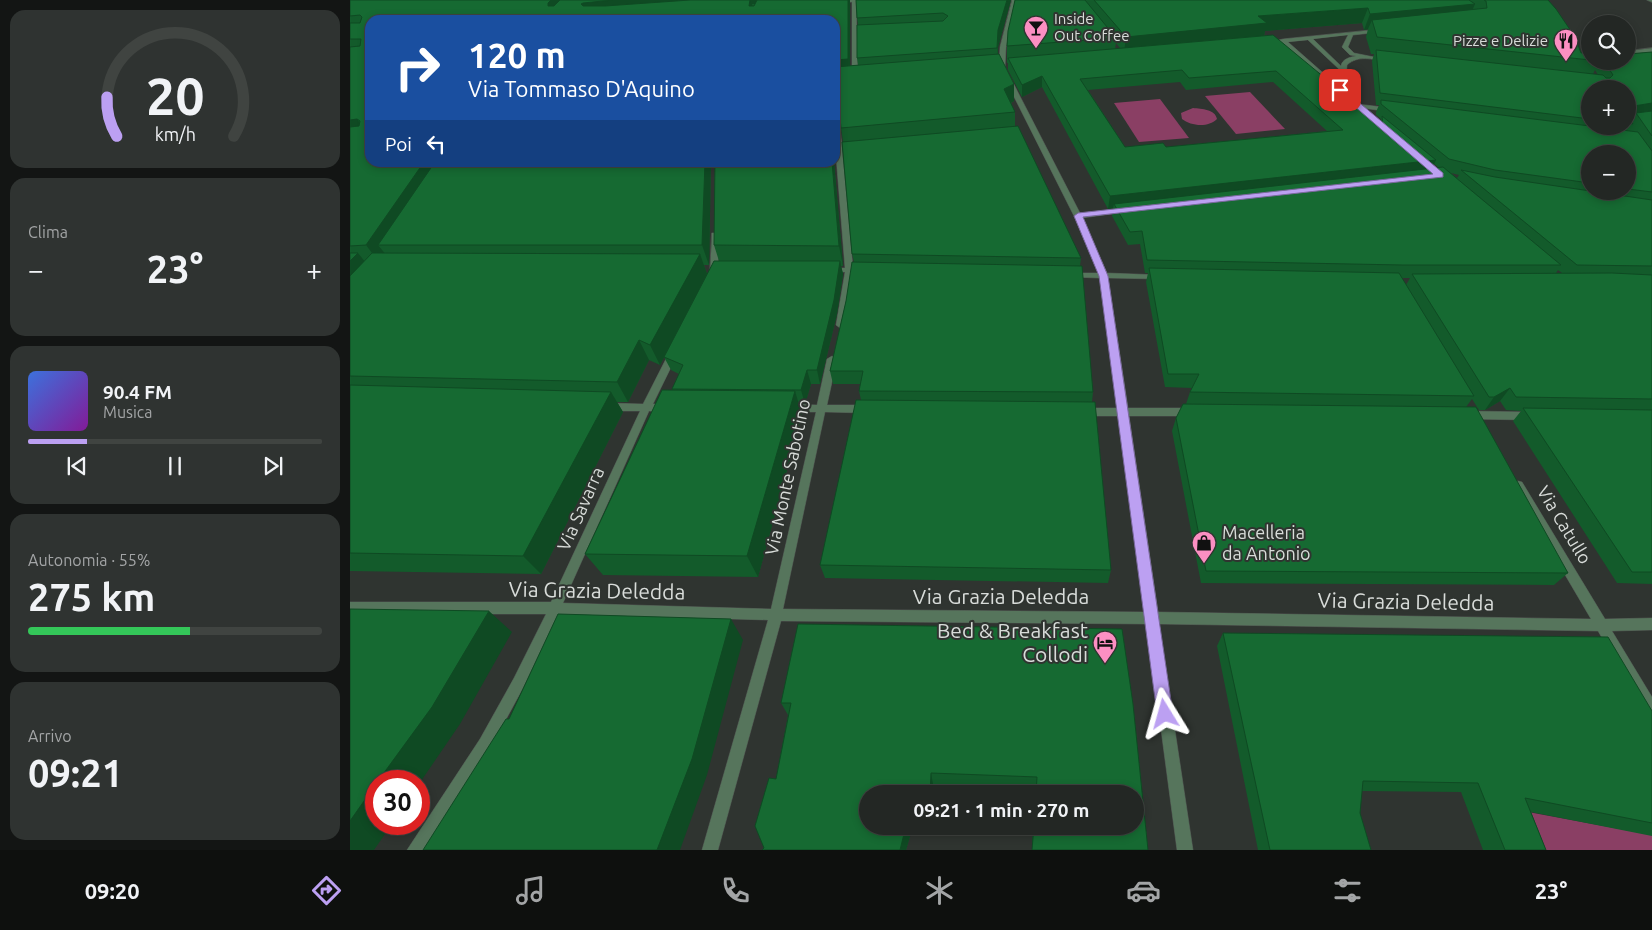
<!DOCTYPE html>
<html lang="it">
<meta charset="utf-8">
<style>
body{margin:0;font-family:Ubuntu,sans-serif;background:#2f3331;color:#f1f3f6;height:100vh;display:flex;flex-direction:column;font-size:19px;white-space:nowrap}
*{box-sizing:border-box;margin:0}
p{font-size:16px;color:#a3a5a6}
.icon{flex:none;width:28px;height:28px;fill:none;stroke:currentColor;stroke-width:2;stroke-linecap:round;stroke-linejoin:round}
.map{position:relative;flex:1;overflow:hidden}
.panel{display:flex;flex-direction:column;gap:10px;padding:10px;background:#131514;width:350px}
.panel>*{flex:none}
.guide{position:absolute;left:15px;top:15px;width:475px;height:152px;border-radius:15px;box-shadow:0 2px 8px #0003,0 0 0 1px #404441;background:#1a4fa0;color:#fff;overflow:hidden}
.controls{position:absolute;left:1231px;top:15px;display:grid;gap:10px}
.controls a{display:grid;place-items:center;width:55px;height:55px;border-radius:50%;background:#232724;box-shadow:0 2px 8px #0003,0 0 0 1px #404441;font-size:25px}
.speed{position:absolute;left:15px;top:770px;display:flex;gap:10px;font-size:25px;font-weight:700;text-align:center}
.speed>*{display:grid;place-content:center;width:65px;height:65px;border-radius:50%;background:#232724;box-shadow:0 2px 8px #0003,0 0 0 1px #404441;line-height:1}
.speed .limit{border:8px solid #d22;background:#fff;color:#111}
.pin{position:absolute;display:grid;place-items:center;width:42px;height:42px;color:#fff;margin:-21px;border-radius:10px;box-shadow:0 2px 8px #0006}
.me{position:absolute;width:55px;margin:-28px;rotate:352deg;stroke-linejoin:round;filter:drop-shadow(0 0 4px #0008)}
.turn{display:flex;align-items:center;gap:18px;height:105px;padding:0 20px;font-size:22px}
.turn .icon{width:65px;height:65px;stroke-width:2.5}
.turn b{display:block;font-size:35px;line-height:42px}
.then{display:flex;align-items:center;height:48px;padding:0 20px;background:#0003;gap:10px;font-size:19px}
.big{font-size:38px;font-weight:700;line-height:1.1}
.panel .card{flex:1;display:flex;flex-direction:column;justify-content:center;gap:8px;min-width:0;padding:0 18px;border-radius:15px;background:#2f3331}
.panel .dial{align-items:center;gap:0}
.dial svg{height:130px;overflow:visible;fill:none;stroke:#404441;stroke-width:7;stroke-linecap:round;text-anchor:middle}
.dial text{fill:#f1f3f6;stroke:none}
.song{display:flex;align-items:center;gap:15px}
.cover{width:60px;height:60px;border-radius:8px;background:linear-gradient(135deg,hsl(220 70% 55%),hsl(290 70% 35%))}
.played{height:5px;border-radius:2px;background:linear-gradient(90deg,#bca0f2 20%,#404441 20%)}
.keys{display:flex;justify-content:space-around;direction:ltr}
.heat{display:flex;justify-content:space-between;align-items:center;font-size:28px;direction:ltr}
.charge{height:8px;border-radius:4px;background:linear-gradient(90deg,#34c759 55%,#404441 0)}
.trip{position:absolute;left:509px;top:785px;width:285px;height:50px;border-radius:25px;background:#232724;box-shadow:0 2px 8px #0003,0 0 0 1px #404441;font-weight:700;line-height:50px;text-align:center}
.menu{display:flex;height:80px;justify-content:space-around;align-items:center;background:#0e100e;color:#a3a5a6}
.menu .icon{width:35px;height:35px}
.menu .active{color:#bca0f2}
.menu b{font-size:22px;color:#f1f3f6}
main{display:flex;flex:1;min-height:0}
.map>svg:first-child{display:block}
.green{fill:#8a3f64}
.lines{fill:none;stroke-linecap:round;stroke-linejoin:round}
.minor-casing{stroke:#4d524e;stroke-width:1}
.tertiary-casing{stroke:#4d524e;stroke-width:1}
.minor{fill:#56755c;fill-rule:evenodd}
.tertiary{fill:#56755c;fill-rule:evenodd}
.wall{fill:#135b2b;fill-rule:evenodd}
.shaded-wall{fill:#0f4a23}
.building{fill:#166a32;stroke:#0f4a23;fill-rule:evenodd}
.route{fill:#bca0f2;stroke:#7a689d}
.labels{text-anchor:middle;stroke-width:4;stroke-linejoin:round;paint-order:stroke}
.far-poi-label{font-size:15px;fill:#d8dcd9;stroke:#2f3430;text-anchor:start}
.street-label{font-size:18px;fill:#d8dcd9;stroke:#2f3430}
.poi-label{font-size:18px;fill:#d8dcd9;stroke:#2f3430;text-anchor:start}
.near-street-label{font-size:21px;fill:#d8dcd9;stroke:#2f3430}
.near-poi-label{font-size:21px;fill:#d8dcd9;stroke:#2f3430;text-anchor:end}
</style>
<main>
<section class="panel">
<div class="card dial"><svg viewBox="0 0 100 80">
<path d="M14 69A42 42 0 1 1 86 69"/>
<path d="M14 69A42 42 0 0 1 8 45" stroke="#bca0f2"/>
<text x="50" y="56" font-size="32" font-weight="700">20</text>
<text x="50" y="72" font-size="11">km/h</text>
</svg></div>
<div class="card"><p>Clima</p>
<div class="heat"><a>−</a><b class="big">23°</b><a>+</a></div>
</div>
<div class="card">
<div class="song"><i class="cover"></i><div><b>90.4 FM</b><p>Musica</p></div></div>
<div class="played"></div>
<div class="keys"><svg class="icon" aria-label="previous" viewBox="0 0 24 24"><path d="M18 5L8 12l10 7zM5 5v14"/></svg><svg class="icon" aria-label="pause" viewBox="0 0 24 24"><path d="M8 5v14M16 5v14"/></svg><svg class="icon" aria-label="next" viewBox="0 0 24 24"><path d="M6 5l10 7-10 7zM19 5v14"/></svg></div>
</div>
<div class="card"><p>Autonomia · 55%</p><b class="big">275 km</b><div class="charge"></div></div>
<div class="card"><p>Arrivo</p><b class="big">09:21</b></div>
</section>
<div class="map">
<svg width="1302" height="850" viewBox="0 0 1302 850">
<rect width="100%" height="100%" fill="#2f3430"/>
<g class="green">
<polygon points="900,92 935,129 886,134 855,96"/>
<polygon points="810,99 839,138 789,142 764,103"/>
<path d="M 843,108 C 852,109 865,109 867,119 C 858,128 841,126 832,119 L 831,113 Z"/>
<polygon points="1157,808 1302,835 1302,850 1173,850"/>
</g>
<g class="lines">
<defs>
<g id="minor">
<polygon points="516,0 506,2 508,79 505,81 502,79 502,2 486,3 484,2 494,0"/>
<polygon points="662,0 666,0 656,47 655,67 730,213 776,208 780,210 776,212 732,218 757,273 811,275 815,277 811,279 758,278 778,408 841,408 846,412 841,416 779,416 808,612 1241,619 1164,488 1163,485 1164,482 1168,481 1172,482 1255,619 1302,618 1302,630 1262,631 1302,697 1302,717 1297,715 1248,631 809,624 843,850 827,850 797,624 431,621 368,850 352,850 418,620 208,614 173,688 140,749 74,850 57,850 130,739 164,678 196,614 0,614 0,602 201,602 290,411 258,411 253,407 258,403 293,404 320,351 323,350 328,353 303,404 316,404 321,408 316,412 299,411 213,603 421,609 466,412 438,412 433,408 438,404 467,405 477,359 482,356 487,359 477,405 516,405 521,409 516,413 475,412 433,609 795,612 769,416 733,416 728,412 733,408 768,408 750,278 721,277 717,275 721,273 749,273 724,216 649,67 650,47"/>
<path d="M 1033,29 L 1031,32 L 1003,35 L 998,47 L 1004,53 L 1039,60 L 1036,62 C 1022,59 1008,55 997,65 L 996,80 L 993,90 L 990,92 L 932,43 L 919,45 L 916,43 L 933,39 ZM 998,35 L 992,47 L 1000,55 L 1006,56 C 1000,57 992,59 991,66 L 963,39 ZM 958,40 L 991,71 L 988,86 L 938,42 Z"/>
<polygon points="1302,48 1302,52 1278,54 1278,51"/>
<polygon points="485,103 488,105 503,268 514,268 518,270 514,272 503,272 494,325 490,328 486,325 495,272 478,272 474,270 478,268 495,268 485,143"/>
<polygon points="1007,104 1041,108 1044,110 1041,112 1005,107 1004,106"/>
<polygon points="362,233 368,233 369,235 368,273 364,275 360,273"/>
<polygon points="1118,411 1181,412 1186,416 1181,420 1118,419 1113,415"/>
</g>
<polygon id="tertiary" points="1297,0 1302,0 1302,2"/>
</defs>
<use href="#minor" class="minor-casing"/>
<use href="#tertiary" class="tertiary-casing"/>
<use href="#minor" class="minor"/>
<use href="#tertiary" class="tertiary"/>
</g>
<g class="wall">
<polygon points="0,0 500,4 500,66 508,65 507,58 508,25 507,18 661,0 648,47 648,54 664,101 661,103 665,112 665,126 731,258 730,266 743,392 742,402 761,570 758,583 475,578 470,565 511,400 509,391 510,384 483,384 480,371 496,301 504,262 502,254 493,142 491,128 488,104 485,102 485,20 20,162 361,162 359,265 354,265 357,274 310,365 299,360 278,402 267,402 273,412 191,574 0,571"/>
<path d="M 665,0 L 1198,0 L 1231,53 L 1240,52 L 1240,61 L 1278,61 L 1302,52 L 1302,584 L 1267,583 L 1163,421 L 1171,411 L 1156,410 L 1150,401 L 1135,410 L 1129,410 L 1122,399 L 1116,407 L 1218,573 L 1204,585 L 851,583 L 822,431 L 826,418 L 836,404 L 840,392 L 842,388 L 815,387 L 796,282 L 798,273 L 795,273 L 790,244 L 778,245 L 762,216 L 763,208 L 758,209 L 692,87 L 672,97 L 658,70 L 658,63 L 657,63 L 657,46 ZM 1012,23 L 1014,30 L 1018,29 L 1016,37 L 1021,54 L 1024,54 L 1022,61 L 1026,105 L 1029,105 L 1026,112 L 1026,115 L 1031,119 L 1029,123 L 914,36 L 915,31 ZM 766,43 L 770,48 L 765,49 ZM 1245,70 L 1248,75 L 1243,74 ZM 830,82 L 836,90 L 923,82 L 977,131 L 816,147 L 775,147 L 738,90 ZM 1240,89 L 1278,89 L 1278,126 L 1240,126 ZM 1240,154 L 1278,154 L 1278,191 L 1240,191 ZM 1084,164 L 1088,167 L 1082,168 ZM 1101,173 L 1109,175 L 1107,178 ZM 1208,270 L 1212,273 L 1206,273 ZM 1052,278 L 1060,278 L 1056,285 Z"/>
<polygon points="484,162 493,266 491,266 493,274 487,314 470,384 461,384 455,404 449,404 452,415 408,577 253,575 235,554 323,390 322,389 329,374 321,370 314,357 369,261 364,245"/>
<polygon points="448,624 772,629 783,704 798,850 682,850 683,826 785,826 785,794 685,794 686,788 583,784 583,794 518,794 518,826 563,826 556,850 412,850 414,848 405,826 419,778 426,779 438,715 431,703"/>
<polygon points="873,633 1302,711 1302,836 1181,812 1196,850 1133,850 1111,792 1012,791 1010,813 1021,850 908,850 867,646"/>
</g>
<g class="shaded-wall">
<polygon points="201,0 221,0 205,19 198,6 198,3"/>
<polygon points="263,0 408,0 406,4 402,4 404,11 237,20 231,4 233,3"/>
<polygon points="498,0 500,0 500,76 485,78 485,60"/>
<polygon points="657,0 661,0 648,47 647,64 648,30"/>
<polygon points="1125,4 1118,20 1022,20 1018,29 1014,30 1020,14"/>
<polygon points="1018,8 1012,23 915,31 913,40 774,53 776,37 908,16"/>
<polygon points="692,76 692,87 672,97 672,85"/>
<polygon points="664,84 664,101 654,106 654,89"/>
<polygon points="1302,103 1302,114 1286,113 1284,117 1281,117 1278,123 1278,114 1284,106"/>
<polygon points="7,119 20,137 0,139 0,120"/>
<polygon points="1086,160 1080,173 764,204 763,208 758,209 760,196"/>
<polygon points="74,162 98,162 28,245 37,256 31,265 16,245"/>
<polygon points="355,162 361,162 359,265 352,245"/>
<polygon points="482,162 484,162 493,266 489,246"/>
<polygon points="8,253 24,273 0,297 0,261"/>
<polygon points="350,254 357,274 310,365 300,345"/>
<polygon points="490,261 493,274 487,314 470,384 467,370"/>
<polygon points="289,340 299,360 278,402 267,382"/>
<polygon points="457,370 461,384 455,404 451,390"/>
<polygon points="1160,388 1150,401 1135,410 1144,397"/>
<polygon points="445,391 452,415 408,577 397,556"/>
<polygon points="261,392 273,412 191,574 173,556"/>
<polygon points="139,611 162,632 110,724 69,784 69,781 28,781"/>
<polygon points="381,619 393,640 357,775 330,850 307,850"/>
<polygon points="581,773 583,784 583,794 580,794"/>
<polygon points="26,784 26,824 42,824 24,850 0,850 0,821"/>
<polygon points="556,826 563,826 556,850 550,850"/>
</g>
<g class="building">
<polygon points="0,0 201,0 198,3 198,6 204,6 210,0 263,0 233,3 231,4 233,6 255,6 340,0 400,0 399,6 404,6 407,0 498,0 498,59 485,60 485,20 20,20 20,162 74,162 16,245 0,246 0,127 9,126 10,121 7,119 0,120 0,47 10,46 11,39 0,39 0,23 10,23 12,17 10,15 0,16"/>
<polygon points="506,0 657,0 648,30 647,48 507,58 507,25 593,21 598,16 593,13 507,18"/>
<polygon points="665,0 735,0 766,38 657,46 658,31"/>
<polygon points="744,0 1119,0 1125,4 1020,14 1018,8 908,16 917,23 776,37"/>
<polygon points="1134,0 1198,0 1206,9 1225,37 1231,53 1240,52 1240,60 1027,37 1022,20 1137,8 1136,1"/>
<path d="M 923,35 L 1033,126 L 1032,116 L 1086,160 L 760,196 L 692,76 L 672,85 L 658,58 ZM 832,70 L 839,78 L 926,71 L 993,130 L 816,147 L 813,143 L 775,147 L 730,79 Z"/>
<polygon points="1026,50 1253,75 1256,78 1260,78 1263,75 1254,61 1278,61 1278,54 1302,52 1302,103 1284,106 1285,112 1278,114 1278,89 1240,89 1240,119 1030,93"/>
<polygon points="649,54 664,84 654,89 665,112 491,128 487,87 485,86 485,67"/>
<polygon points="1031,100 1288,132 1302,151 1302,192 1278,189 1278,154 1240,154 1240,183 1145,170 1099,159 1031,104"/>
<polygon points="1302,111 1302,136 1286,113"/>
<polygon points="1278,115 1283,124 1278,123"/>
<polygon points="668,126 731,258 502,254 492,142"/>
<polygon points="85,162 355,162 352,245 28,245"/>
<polygon points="365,162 482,162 489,246 364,245"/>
<polygon points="1093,167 1211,265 1052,265 797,260 792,231 780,232 764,204"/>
<polygon points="1111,170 1145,177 1302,200 1302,266 1227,265"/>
<polygon points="0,253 8,253 0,261"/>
<polygon points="22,253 350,254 300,345 289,340 267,382 0,376 0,276"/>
<polygon points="364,261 490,261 484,300 467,370 457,370 451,390 322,389 333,365 314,357"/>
<polygon points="502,262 732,266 743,392 509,391 513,371 480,371 496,301"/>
<polygon points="799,268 1049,273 1124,396 840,392 849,374 818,374"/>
<polygon points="1262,273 1302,275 1302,399 1166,397 1160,388 1144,397 1139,397 1062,274"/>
<polygon points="0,385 261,392 173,556 0,553"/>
<polygon points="312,390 445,391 397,556 235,554"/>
<polygon points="506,400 745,402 761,570 470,565"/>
<polygon points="833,404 1126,407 1218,573 856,571 826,418"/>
<polygon points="1173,408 1302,410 1302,572 1282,572"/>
<polygon points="0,609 139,611 82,707 28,781 26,781 26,784 0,821"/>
<polygon points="208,614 381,619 342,759 307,850 73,850 156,719 159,719"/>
<polygon points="448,624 772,629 783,704 798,850 682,850 684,826 785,826 785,794 686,794 687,777 581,773 580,794 518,794 518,826 556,826 550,850 412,850 414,848 405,826 419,778 426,779 441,703 431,703"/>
<polygon points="873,633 1258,637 1302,711 1302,823 1175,798 1196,850 1155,850 1128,783 1013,781 1010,813 1021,850 920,850"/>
</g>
<polygon class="route" points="988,89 993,89 1093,173 1093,177 733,217 758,276 823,714 821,720 815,722 810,720 807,714 749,276 724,216 728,213 1083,174 988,92"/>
<defs>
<symbol id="bar-pin" viewBox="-11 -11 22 30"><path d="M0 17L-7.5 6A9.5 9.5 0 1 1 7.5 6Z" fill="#fc8fc2" stroke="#2f3430"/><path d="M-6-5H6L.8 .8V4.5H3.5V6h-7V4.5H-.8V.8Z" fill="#111"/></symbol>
<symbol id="restaurant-pin" viewBox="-11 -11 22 30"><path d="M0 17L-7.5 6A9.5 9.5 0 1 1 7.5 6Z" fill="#fc8fc2" stroke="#2f3430"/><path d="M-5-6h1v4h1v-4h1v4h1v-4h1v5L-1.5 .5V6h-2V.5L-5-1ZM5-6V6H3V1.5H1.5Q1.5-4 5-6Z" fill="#111"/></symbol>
<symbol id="shop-pin" viewBox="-11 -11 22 30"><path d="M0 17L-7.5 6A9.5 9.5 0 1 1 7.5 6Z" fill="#fc8fc2" stroke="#2f3430"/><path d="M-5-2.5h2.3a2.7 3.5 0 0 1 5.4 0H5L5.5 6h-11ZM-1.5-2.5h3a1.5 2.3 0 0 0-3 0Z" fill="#111"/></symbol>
<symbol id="hotel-pin" viewBox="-11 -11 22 30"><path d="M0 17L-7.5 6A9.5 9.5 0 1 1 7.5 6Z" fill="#fc8fc2" stroke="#2f3430"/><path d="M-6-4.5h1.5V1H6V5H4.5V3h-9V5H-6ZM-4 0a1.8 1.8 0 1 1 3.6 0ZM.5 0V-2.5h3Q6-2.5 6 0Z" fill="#111"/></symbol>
</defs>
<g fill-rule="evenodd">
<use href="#bar-pin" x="672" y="14" width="28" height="38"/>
<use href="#restaurant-pin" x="1202" y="27" width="28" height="38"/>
<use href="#shop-pin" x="840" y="529" width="28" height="38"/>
<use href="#hotel-pin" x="741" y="629" width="28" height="38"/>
</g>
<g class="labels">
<g class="far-poi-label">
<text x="704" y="24">Inside<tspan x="704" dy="17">Out Coffee</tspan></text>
<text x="1198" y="46" text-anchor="end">Pizze e Delizie</text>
</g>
<g class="street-label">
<text transform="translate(438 477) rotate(-78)" y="6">Via Monte Sabotino</text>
<text transform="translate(231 509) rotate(-66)" y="6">Via Savarra</text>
<text transform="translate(1214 525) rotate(59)" y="6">Via Catullo</text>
</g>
<g class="poi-label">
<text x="872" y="539">Macelleria<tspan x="872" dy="21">da Antonio</tspan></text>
</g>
<g class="near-street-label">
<text transform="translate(247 591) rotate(1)" y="7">Via Grazia Deledda</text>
<text x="651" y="604">Via Grazia Deledda</text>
<text transform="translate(1056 602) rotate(1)" y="7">Via Grazia Deledda</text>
</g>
<g class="near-poi-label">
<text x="738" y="638">Bed &amp; Breakfast<tspan x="738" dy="24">Collodi</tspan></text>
</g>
</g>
</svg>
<div class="controls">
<a><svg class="icon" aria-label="search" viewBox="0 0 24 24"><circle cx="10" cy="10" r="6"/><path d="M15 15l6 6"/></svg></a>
<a>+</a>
<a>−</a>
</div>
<div class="speed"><div class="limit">30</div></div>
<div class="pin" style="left:990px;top:90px;background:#d93025"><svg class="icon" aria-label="arrive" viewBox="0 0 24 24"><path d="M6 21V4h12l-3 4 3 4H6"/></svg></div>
<svg class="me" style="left:815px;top:714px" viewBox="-20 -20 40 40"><path d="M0-17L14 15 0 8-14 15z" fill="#bca0f2" stroke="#fff" stroke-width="4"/></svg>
<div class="trip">09:21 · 1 min · 270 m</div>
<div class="guide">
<div class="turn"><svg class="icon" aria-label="right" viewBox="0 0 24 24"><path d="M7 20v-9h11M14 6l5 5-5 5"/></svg><div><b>120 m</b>Via Tommaso D'Aquino</div></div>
<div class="then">Poi<svg class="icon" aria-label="left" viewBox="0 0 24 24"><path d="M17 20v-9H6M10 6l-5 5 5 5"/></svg></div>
</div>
</div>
</main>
<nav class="menu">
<b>09:20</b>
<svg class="icon active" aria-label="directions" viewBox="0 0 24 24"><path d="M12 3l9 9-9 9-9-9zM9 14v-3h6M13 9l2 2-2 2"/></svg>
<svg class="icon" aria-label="music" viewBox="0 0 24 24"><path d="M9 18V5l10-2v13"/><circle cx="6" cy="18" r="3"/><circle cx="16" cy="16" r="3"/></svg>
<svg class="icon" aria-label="phone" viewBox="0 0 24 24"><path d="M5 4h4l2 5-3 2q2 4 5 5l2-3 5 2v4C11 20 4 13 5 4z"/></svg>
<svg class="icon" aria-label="climate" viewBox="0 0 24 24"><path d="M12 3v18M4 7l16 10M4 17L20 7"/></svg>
<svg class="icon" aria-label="car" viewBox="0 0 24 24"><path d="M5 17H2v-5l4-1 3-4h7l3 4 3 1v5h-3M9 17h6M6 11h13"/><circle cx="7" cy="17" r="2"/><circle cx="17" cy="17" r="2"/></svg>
<svg class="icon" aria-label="filters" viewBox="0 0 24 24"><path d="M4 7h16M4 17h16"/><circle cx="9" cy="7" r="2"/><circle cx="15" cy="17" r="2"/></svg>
<b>23°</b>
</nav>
